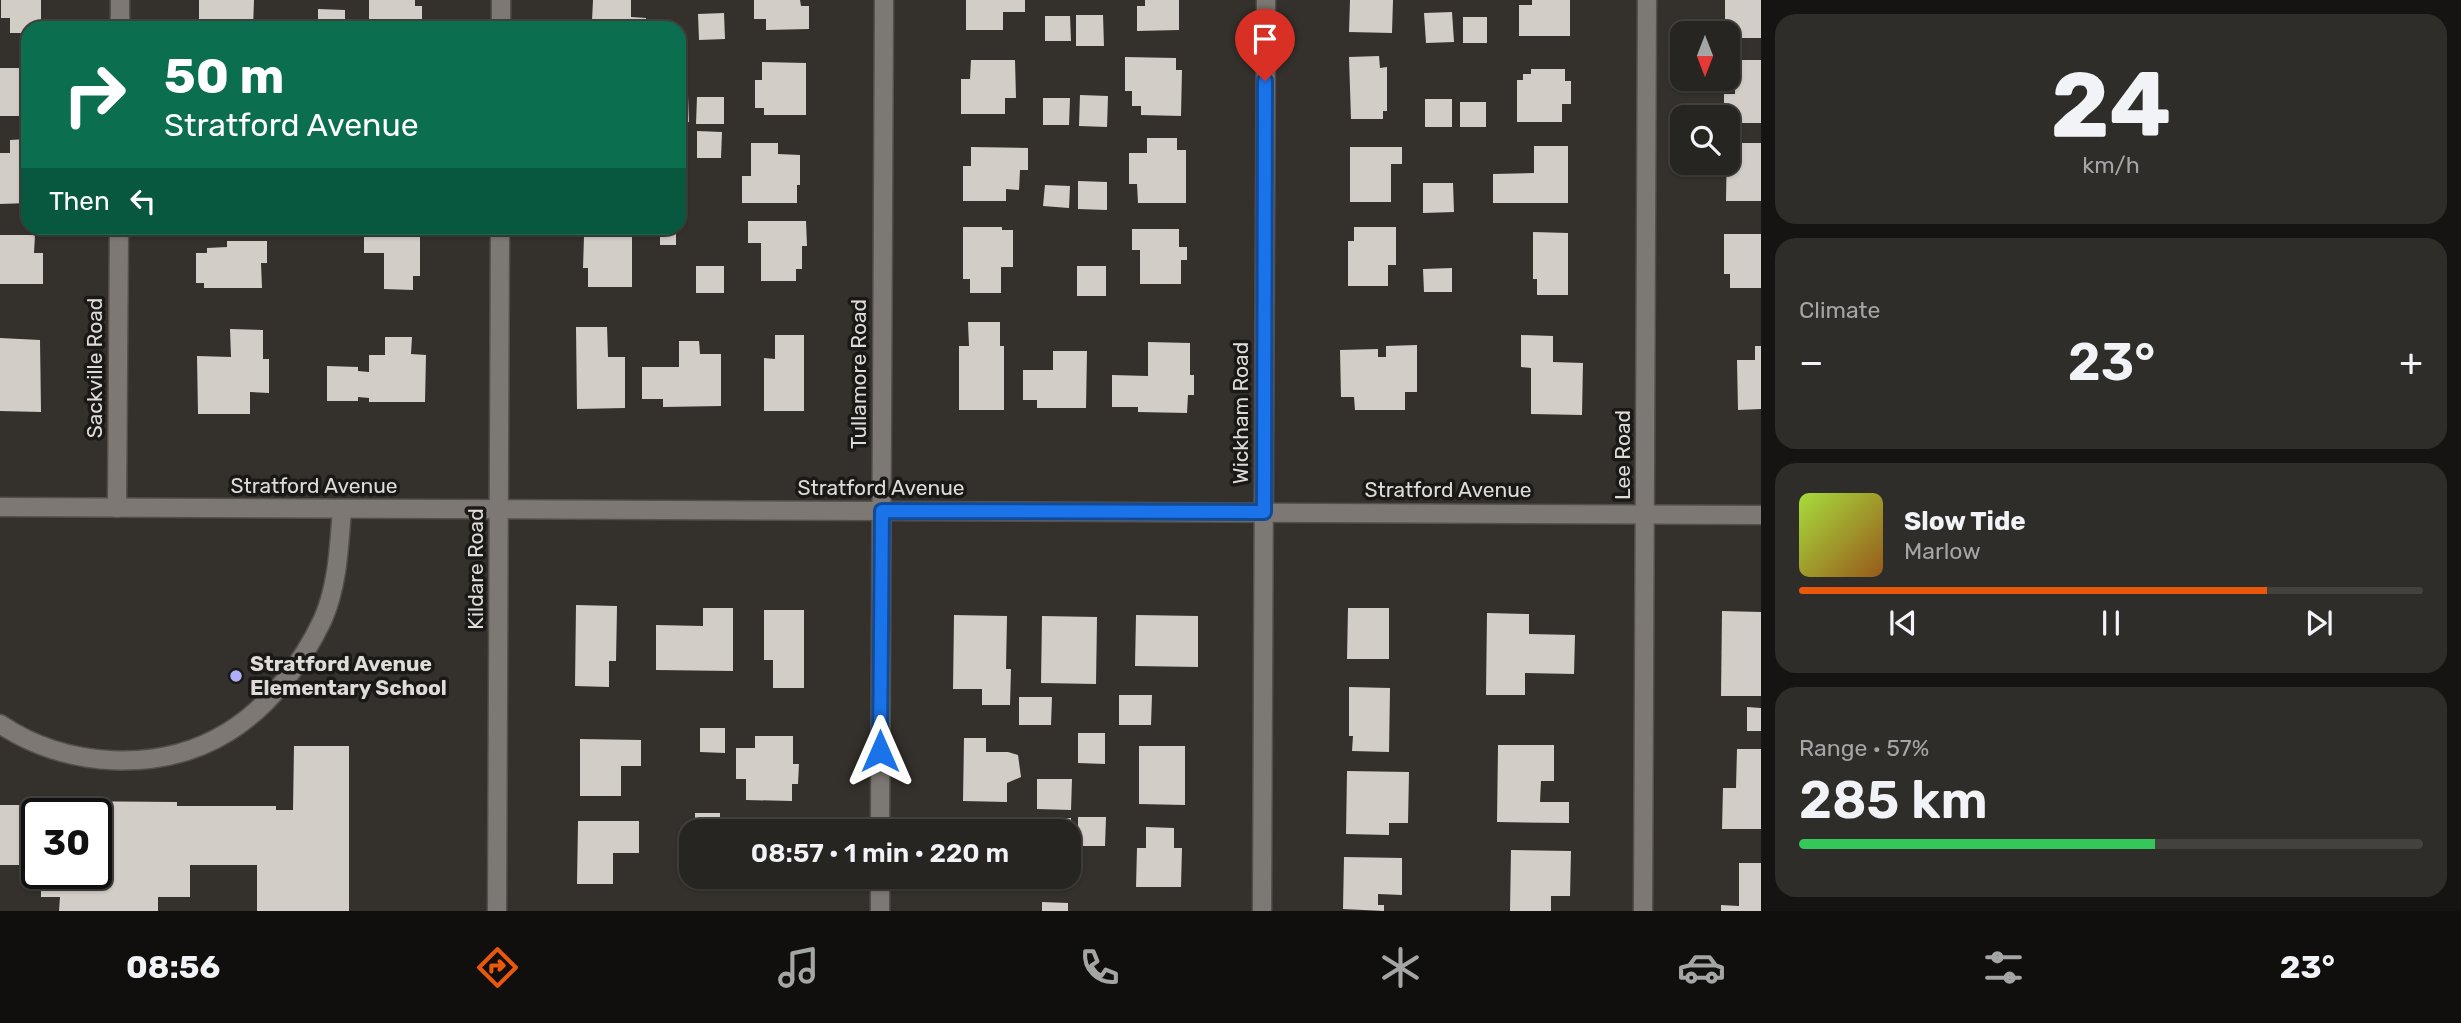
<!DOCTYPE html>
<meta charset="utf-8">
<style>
body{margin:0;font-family:Rubik,sans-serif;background:#2f2d2a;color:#f1f3f6;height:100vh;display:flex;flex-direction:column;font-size:26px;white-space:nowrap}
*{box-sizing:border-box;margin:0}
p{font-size:23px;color:#a4a5a5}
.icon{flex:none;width:38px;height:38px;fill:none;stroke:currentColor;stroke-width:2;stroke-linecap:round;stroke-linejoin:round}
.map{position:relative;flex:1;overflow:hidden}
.details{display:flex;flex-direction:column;gap:14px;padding:14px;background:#151412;width:700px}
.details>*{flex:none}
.top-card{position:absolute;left:21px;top:21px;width:665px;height:214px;border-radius:21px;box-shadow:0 2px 5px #0004,0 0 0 2px #43423f;background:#0b6e4f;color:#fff;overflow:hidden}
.needle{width:46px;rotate:180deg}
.tools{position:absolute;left:1670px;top:21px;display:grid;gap:14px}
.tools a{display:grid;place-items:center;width:70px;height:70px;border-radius:14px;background:#272521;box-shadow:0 2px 5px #0004,0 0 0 2px #43423f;font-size:35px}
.speed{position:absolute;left:21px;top:798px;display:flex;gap:14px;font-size:35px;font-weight:700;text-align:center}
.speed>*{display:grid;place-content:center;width:91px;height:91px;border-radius:50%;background:#272521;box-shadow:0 2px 5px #0004,0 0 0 2px #43423f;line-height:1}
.speed .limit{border:4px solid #111;border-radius:10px;background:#fff;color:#111}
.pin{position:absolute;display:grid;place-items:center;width:60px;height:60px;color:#fff;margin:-72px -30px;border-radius:50% 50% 50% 0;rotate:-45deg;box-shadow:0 0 7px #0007}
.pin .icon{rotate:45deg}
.me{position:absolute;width:77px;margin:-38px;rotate:0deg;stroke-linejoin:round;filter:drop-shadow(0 0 5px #0008)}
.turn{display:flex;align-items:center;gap:24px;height:147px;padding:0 28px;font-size:32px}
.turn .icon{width:91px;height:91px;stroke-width:2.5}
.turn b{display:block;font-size:49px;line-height:60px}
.then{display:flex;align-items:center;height:66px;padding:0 28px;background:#0003;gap:14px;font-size:26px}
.big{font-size:52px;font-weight:600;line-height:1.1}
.details .tile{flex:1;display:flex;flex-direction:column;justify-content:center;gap:10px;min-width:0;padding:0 24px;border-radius:21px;background:#2f2d2a}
.details .dial{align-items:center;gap:0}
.dial b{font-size:91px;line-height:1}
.song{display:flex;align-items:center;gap:21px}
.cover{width:84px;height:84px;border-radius:10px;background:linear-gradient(135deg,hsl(80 70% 55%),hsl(30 70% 35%))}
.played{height:7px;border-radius:4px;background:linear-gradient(90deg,#ea580c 75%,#43423f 75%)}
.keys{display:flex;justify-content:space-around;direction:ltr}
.heat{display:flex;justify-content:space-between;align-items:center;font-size:38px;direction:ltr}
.charge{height:10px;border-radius:5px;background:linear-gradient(90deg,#34c759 57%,#43423f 0)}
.trip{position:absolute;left:679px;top:819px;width:402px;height:70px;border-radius:21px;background:#272521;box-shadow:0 2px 5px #0004,0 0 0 2px #43423f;font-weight:600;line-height:70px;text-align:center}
.tabs{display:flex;height:112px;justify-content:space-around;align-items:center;background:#100f0d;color:#a4a5a5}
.tabs .icon{width:49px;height:49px}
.tabs .on{color:#ea580c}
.tabs b{font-size:32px;color:#f1f3f6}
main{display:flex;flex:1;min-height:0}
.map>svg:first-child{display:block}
.building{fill:#d2cdc7}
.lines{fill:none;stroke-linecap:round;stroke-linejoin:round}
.minor-casing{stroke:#524f4c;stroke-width:21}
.minor{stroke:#7d7873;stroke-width:18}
.route-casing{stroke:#114b97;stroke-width:18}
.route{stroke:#1a73e8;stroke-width:12}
.poi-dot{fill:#aeaefb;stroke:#1b1917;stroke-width:2.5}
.labels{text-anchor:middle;stroke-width:7;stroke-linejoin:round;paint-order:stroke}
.street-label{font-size:21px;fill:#dedbd8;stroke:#1b1917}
.poi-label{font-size:21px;font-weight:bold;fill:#dedbd8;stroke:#1b1917;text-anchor:start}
</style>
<main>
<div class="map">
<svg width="1761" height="911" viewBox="0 0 1761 911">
<rect width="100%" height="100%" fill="#34312c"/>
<g class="building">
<polygon points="1,0 41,0 41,28 28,28 28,33 10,33 10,18 1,18"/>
<polygon points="199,0 254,0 253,28 199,28"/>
<polygon points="369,0 415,0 415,6 422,6 422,28 383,28 383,21 369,21"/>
<polygon points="593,0 631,0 631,17 646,18 646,28 613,28 613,21 592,21"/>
<polygon points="754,0 800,0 801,6 809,6 809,29 766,30 766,19 754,19"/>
<polygon points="966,0 1025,0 1025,12 1003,12 1003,30 966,30"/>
<polygon points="1145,0 1179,0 1179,30 1137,31 1137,6 1145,6"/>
<polygon points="1350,0 1393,0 1392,33 1349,32"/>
<polygon points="1532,0 1570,0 1570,36 1519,36 1519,5 1532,5"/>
<polygon points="1725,0 1761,0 1761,38 1732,38 1732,24 1725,24"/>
<polygon points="318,9 345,10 345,28 318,28"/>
<polygon points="1452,12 1454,42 1426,43 1424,13"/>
<polygon points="724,13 725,39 699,40 698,14"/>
<polygon points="1076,15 1103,15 1104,46 1076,46"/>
<polygon points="1045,16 1070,16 1071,41 1045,41"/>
<rect x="1463" y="17" width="24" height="26"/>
<polygon points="1379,56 1380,68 1387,67 1387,111 1383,111 1383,119 1351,119 1349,57"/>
<polygon points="1125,57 1176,58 1176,70 1182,70 1181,116 1141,115 1141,106 1132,106 1132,91 1125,91"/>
<polygon points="971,60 1015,60 1016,98 1005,98 1005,114 961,114 961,79 970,79"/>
<polygon points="1735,60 1761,60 1761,123 1727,123 1727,117 1724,117 1724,94 1735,94"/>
<polygon points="762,62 806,63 806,115 764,115 764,108 755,108 755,80 762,80"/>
<rect x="0" y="68" width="28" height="48"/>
<polygon points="1531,69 1565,69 1565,81 1571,81 1571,104 1562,104 1562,122 1517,122 1517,80 1523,80 1523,74 1531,74"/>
<polygon points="1080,95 1108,96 1107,127 1079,126"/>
<polygon points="688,96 689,122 679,123 679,97"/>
<polygon points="697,97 724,97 724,124 696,124"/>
<polygon points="1043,98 1070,98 1069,125 1043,125"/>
<rect x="1425" y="99" width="27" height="28"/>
<rect x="1460" y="102" width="26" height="25"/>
<polygon points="697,131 722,132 721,158 697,158"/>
<polygon points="1147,138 1177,138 1177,150 1186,150 1186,203 1138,203 1137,184 1129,184 1129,153 1147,153"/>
<polygon points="28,139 28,203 0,204 0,153 10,153 10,140"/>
<polygon points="751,143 778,143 778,154 800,155 800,185 797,185 797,203 742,203 742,176 751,176"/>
<polygon points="1727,143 1761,143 1761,201 1726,201"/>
<polygon points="1534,146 1568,146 1568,203 1493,203 1493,174 1534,173"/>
<polygon points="971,147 1028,148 1028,170 1020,170 1019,190 1006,189 1006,201 963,201 963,166 971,166"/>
<polygon points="1350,147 1402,147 1402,164 1391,164 1391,202 1350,202"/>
<polygon points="1078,181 1107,182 1107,210 1078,209"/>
<polygon points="1423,183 1453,183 1454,212 1423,213"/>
<polygon points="1045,185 1070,186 1069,208 1043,206"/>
<polygon points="748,221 806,221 807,246 802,246 802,269 796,269 796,281 761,281 761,243 748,243"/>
<polygon points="963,227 1002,227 1002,230 1013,230 1013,267 1001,267 1001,293 970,293 970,279 963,279"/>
<polygon points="1354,227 1396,227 1396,265 1388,265 1388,286 1348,286 1348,241 1354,241"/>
<polygon points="280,228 305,228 305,233 280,234"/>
<polygon points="364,228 420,228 420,276 413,276 413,290 384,289 384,253 364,253"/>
<rect x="660" y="228" width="16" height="17"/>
<polygon points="1132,229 1179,229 1179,247 1187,247 1187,260 1181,260 1181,284 1140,284 1140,250 1132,250"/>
<polygon points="1533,232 1568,233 1568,295 1537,295 1537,279 1533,279"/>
<polygon points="1724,234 1761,234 1761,288 1730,288 1730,274 1724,274"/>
<polygon points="0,235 35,235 34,253 43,253 43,284 0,284"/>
<polygon points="584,237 632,237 632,287 588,287 588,268 583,268"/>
<polygon points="227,241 267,241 267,263 261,263 262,288 204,288 204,283 196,283 196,253 207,253 207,248 227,247"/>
<rect x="696" y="266" width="28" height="27"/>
<rect x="1077" y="266" width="29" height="30"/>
<polygon points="1452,268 1452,292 1424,292 1423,269"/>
<polygon points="968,322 1000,322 1000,346 1004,346 1004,410 959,410 959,346 969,346"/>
<polygon points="576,327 607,327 608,357 625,357 625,408 577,409"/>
<polygon points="230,329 263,330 263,359 269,359 269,393 250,392 250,414 198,414 197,356 231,357"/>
<polygon points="775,335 804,335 804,411 764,411 764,358 775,359"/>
<polygon points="1521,335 1553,336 1553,362 1583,363 1582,415 1531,414 1531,368 1521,367"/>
<polygon points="385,337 412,337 411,354 426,355 425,402 369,402 369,398 358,397 358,401 327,401 327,366 358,367 358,371 369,372 369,355 385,355"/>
<polygon points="0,338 40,340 41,412 0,411"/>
<polygon points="679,341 699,341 700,354 721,354 721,406 663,407 663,399 642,399 642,367 679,367"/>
<polygon points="1148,342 1190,343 1190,375 1194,375 1194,395 1188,395 1187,413 1138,412 1138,407 1112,407 1112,375 1148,376"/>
<polygon points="1417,345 1417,392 1405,392 1405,410 1355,410 1354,397 1341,397 1340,350 1378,349 1378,357 1386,357 1386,346"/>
<polygon points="1755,346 1761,346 1761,409 1738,410 1737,360 1755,360"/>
<polygon points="1053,351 1087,351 1086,408 1037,408 1037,400 1023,400 1023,370 1053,370"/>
<polygon points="576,605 617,606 616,661 609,661 609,687 575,686"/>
<polygon points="703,608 733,608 733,671 656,670 656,625 703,626"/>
<polygon points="1348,608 1389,608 1389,659 1347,659"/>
<polygon points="764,610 804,610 804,688 773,688 773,660 764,660"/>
<polygon points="1722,611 1761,612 1761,696 1721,696"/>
<polygon points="1487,613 1529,614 1529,634 1575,635 1574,674 1525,673 1525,695 1486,695"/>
<polygon points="954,615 1007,616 1006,669 1011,669 1010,705 982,705 982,689 953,689"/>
<polygon points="1136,615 1198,616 1198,667 1135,666"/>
<polygon points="1042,616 1097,617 1096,684 1041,683"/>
<polygon points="1349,687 1390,688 1389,752 1352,751 1353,736 1349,736"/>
<polygon points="1119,695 1152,695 1151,725 1119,725"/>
<polygon points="1019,697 1052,697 1051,725 1019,725"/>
<polygon points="1747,707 1761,708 1761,731 1747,731"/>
<polygon points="700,728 725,728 725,753 700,752"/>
<polygon points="1078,733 1105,733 1105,764 1078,763"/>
<polygon points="755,736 793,736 793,764 799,764 798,784 792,784 792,801 746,800 746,779 736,779 736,748 755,748"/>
<polygon points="964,738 986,738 986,752 1008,752 1018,755 1021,777 1007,783 1007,802 963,801"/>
<polygon points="580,739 641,740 641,766 621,766 621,796 580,796"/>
<polygon points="1498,745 1554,745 1554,781 1541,781 1540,802 1569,802 1569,823 1497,822"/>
<polygon points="294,746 349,746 349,911 257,911 257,865 190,865 190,897 158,897 158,911 59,911 60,897 41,897 41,873 96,873 96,814 37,814 37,865 0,865 0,805 59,805 59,801 177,802 177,806 276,806 276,810 293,810"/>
<polygon points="1139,746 1185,746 1185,805 1139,804"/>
<polygon points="1737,749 1761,749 1761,829 1722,829 1723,788 1736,788"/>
<polygon points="1347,771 1409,772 1408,823 1389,823 1389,835 1346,834"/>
<polygon points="1037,779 1072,779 1071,810 1037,809"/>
<rect x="695" y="813" width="25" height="18"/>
<polygon points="1078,817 1106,817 1105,846 1078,846"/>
<rect x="1035" y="818" width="36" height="13"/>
<polygon points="578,821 639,821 639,853 613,853 613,884 577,884"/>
<rect x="751" y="821" width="40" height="10"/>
<polygon points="960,827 1008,828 1008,831 960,831"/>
<polygon points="1146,827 1174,828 1174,848 1182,848 1181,887 1136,887 1137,848 1146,848"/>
<polygon points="1511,850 1571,851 1570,896 1551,896 1551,911 1510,911"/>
<polygon points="1344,857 1402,858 1402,895 1378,894 1378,905 1384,905 1384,911 1343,909"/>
<polygon points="1739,863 1761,863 1761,911 1721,911 1721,905 1739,906"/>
<rect x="742" y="877" width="48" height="8"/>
<polygon points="1042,902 1068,903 1068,911 1042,911"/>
</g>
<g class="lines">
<defs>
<g id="minor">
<polyline points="120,28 120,0"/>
<polyline points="501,28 501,0"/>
<polyline points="0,507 1761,515"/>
<polyline points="117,508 119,228"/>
<path d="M 0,724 C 65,768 160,774 228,732 C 269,707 303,662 323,619 C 338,584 339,546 342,509"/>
<polyline points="880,831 884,0"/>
<polyline points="497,911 500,228"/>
<polyline points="880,911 880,877"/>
<polyline points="1262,911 1266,0"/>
<polyline points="1643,911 1647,0"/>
</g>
</defs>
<use href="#minor" class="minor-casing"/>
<use href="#minor" class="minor"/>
</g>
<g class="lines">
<defs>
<polyline id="route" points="880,751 882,511 1264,512 1265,81"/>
</defs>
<use href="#route" class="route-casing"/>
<use href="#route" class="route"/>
</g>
<circle class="poi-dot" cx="236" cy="676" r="7"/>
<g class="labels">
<g class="street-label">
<text transform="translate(95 368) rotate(-90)" y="7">Sackville Road</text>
<text transform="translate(859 374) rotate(-90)" y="7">Tullamore Road</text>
<text transform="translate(1241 413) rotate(-90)" y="7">Wickham Road</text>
<text transform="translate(1623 455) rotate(-90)" y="7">Lee Road</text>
<text x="314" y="493">Stratford Avenue</text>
<text x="881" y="495">Stratford Avenue</text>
<text x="1448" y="497">Stratford Avenue</text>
<text transform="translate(476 569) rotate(-90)" y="7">Kildare Road</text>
</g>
<g class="poi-label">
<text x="250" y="671">Stratford Avenue<tspan x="250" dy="24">Elementary School</tspan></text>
</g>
</g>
</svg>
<div class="tools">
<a><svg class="needle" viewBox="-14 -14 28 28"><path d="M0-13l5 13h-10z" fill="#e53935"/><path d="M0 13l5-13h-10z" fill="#a4a5a5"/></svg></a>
<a><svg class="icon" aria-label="search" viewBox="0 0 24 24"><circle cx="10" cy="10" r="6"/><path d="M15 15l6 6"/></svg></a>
</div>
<div class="speed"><div class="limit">30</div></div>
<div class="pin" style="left:1265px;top:81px;background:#d93025"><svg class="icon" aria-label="arrive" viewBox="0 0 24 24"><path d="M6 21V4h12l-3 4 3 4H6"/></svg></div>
<svg class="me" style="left:880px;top:751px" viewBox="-20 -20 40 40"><path d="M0-17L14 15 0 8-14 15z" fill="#1a73e8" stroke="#fff" stroke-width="4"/></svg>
<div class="trip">08:57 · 1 min · 220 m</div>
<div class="top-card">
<div class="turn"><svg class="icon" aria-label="right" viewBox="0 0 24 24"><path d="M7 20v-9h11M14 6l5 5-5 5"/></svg><div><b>50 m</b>Stratford Avenue</div></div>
<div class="then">Then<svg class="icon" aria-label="left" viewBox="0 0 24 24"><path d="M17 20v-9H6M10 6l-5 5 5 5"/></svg></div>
</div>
</div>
<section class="details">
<div class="tile dial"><b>24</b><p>km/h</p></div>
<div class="tile"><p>Climate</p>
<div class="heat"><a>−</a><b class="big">23°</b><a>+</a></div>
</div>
<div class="tile">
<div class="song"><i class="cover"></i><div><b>Slow Tide</b><p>Marlow</p></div></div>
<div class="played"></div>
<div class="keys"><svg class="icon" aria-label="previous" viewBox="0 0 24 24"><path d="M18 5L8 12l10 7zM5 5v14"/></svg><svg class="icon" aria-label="pause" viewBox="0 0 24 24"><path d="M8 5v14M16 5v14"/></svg><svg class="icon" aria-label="next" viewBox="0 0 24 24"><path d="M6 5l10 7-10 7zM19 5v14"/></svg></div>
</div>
<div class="tile"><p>Range · 57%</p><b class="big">285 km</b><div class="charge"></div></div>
</section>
</main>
<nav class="tabs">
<b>08:56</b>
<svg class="icon on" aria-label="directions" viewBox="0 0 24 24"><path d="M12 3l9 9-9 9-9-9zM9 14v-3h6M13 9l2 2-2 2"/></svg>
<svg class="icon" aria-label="music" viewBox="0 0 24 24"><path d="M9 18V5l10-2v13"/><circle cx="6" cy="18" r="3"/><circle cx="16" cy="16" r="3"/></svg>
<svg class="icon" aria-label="phone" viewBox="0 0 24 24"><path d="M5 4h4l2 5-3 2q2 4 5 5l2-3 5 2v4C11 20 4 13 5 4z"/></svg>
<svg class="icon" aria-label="climate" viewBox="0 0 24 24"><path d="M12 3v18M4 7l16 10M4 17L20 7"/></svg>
<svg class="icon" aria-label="car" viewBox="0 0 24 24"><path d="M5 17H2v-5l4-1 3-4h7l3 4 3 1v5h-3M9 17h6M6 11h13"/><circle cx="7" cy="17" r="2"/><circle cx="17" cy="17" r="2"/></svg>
<svg class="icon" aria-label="filters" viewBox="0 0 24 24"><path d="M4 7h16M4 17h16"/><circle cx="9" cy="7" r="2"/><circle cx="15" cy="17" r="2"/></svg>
<b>23°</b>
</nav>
